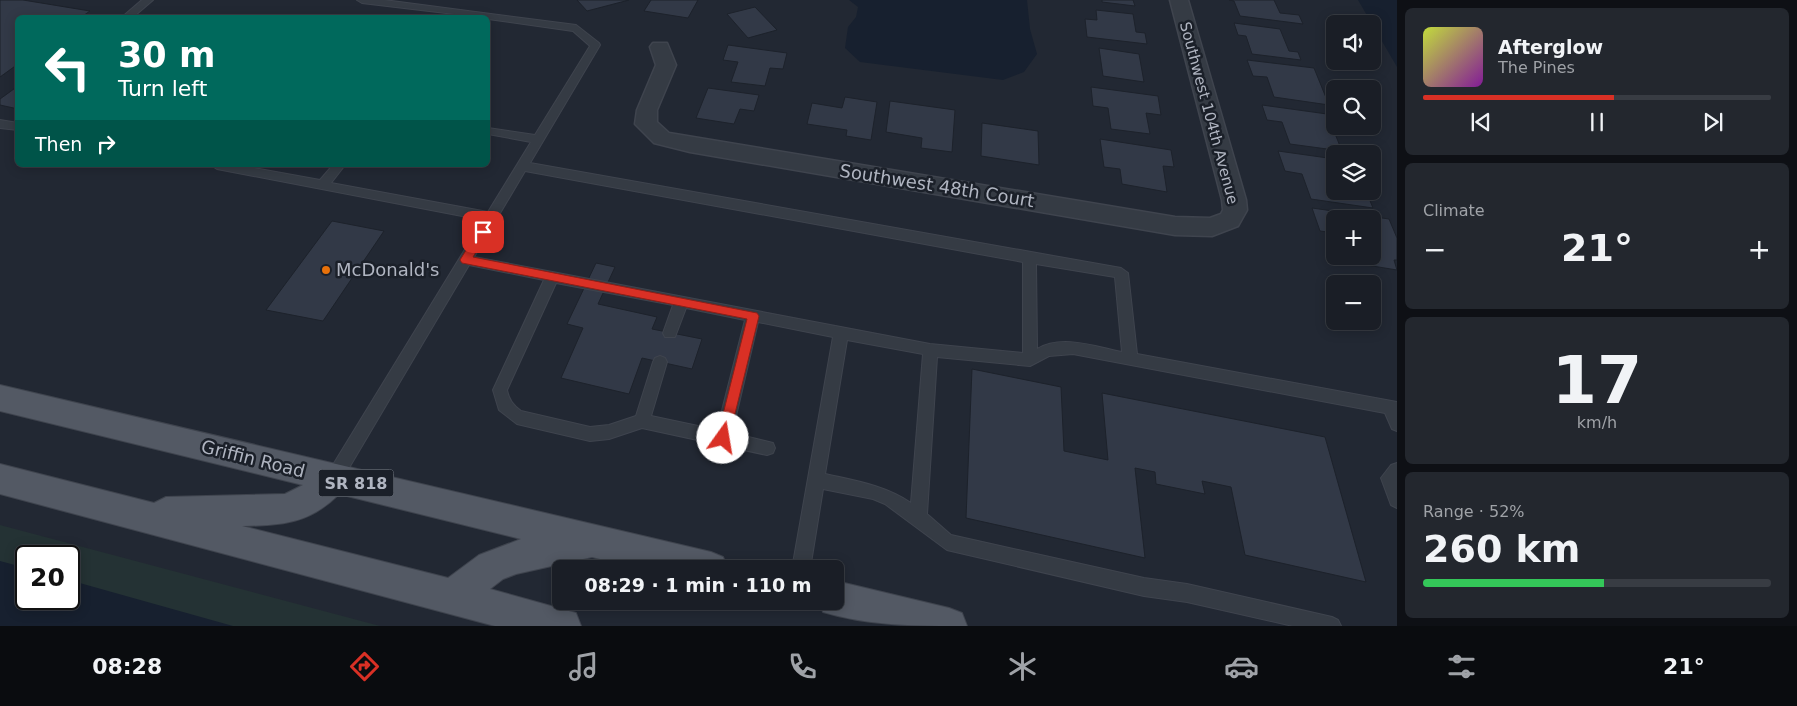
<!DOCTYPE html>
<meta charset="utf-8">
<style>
body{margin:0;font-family:"DejaVu Sans",sans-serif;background:#23272e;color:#f1f3f6;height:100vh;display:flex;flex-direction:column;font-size:19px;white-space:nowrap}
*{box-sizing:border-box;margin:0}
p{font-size:16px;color:#9fa2a7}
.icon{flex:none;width:28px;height:28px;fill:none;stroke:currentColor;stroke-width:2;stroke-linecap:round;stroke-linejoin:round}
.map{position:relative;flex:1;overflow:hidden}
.drawer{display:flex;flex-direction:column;gap:8px;padding:8px;background:#0e1015;width:400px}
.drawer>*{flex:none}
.banner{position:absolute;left:15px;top:15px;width:475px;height:152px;border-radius:8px;box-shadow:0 2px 12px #0003,0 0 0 1px #383c43;background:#00695c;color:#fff;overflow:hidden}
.tools{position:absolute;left:1326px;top:15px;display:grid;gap:10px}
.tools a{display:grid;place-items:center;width:55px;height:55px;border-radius:8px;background:#1a1e26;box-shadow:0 2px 12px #0003,0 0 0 1px #383c43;font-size:25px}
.speed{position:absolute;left:15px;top:545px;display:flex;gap:10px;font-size:25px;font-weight:700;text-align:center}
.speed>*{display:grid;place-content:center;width:65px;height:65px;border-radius:50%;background:#1a1e26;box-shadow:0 2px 12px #0003,0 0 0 1px #383c43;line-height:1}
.speed .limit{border:2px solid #111;border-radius:8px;background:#fff;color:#111}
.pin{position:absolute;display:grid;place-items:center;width:42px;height:42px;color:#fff;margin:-21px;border-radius:10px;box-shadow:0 2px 8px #0006}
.me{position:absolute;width:55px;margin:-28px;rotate:13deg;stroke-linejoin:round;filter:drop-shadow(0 0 4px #0008)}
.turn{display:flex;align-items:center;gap:18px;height:105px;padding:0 20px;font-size:22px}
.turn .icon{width:65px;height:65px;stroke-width:2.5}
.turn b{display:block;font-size:35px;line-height:42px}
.then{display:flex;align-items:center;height:48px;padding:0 20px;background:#0003;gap:10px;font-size:19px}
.big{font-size:38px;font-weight:800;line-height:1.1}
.drawer .card{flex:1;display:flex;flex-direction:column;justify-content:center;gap:8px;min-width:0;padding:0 18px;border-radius:8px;background:#23272e}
.drawer .dial{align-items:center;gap:0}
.dial b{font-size:65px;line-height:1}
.song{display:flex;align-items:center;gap:15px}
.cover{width:60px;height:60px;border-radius:8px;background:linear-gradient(135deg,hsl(70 70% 55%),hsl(290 70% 35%))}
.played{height:5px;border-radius:2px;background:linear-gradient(90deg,#d93025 55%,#383c43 55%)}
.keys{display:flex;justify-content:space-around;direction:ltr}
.heat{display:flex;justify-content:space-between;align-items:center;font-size:28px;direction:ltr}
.charge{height:8px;border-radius:4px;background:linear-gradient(90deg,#34c759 52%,#383c43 0)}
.trip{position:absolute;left:552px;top:560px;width:292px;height:50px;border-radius:8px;background:#1a1e26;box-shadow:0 2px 12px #0003,0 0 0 1px #383c43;font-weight:800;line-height:50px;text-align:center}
.tabs{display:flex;height:80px;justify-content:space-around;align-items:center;background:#0a0c0f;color:#9fa2a7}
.tabs .icon{width:35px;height:35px}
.tabs .current{color:#d93025}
.tabs b{font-size:22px;color:#f1f3f6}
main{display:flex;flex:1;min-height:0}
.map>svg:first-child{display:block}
.green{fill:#243234;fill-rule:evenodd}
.water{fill:#17202f}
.building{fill:#323947;stroke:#1d222b}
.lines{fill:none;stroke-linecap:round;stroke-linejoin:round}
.lane-casing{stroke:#3f444e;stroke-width:2}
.street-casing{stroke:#3f444e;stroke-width:3}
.primary-casing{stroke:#3f444e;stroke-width:2}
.lane{fill:#353b44;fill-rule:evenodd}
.street{fill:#353b44;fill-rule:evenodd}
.primary{fill:#535964;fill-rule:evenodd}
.route{fill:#d93025;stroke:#8d1f18}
.food-dot{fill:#e8710a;stroke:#1b2029;stroke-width:2}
.labels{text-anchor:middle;stroke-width:5;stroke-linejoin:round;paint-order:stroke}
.far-street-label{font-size:15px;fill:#b0b5c1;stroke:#1b2029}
.shield{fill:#1b2029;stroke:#838893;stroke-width:1}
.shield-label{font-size:16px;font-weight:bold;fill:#b0b5c1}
.street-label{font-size:18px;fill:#b0b5c1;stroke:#1b2029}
.poi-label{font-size:18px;fill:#b0b5c1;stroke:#1b2029;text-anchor:start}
</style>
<main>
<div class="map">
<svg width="1397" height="626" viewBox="0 0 1397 626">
<rect width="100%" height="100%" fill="#222833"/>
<path class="green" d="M 0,525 L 380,626 L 0,626 ZM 26,556 L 69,556 L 69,599 L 26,599 Z"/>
<g class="water">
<polygon points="849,0 1027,0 1030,29 1037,54 1024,72 1003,80 860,62 845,48 848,27 856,17 858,7"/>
<polygon points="1358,0 1397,0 1397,67"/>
<polygon points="0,561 26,568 26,599 69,599 69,580 233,626 0,626"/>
</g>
<g class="building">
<polygon points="0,0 23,0 90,11 80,18 18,18 18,64 0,77"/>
<polygon points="577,0 629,0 587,11"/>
<polygon points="651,0 698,0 688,18 644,11"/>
<polygon points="1102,0 1133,0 1135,6 1102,2"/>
<polygon points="1229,0 1274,0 1280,13 1299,15 1303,24 1240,16 1234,1"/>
<polygon points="755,7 777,30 748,38 727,14"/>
<polygon points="1096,10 1133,14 1136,32 1145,33 1147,44 1087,37 1085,19 1097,20"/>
<polygon points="1234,23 1280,29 1289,51 1298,52 1301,60 1252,54 1246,36 1238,35"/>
<polygon points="728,45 787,53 783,69 770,68 765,86 731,82 738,62 723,60"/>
<polygon points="1099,48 1139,54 1144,82 1103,76"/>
<polygon points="1247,60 1314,68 1329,105 1274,97 1267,77 1253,76"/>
<polygon points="18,86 18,109 0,105 0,99"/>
<polygon points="1091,87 1158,96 1161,115 1146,113 1150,134 1111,129 1108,108 1093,106"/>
<polygon points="708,88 759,95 754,111 740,109 734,124 696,118"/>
<polygon points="845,97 877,102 871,140 846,136 847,130 807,124 812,103 842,108"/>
<polygon points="890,101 955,110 952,152 921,148 922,138 886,132"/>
<polygon points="1262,105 1327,114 1342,151 1290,144 1282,122 1267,120"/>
<polygon points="982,123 1038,131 1039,165 981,156"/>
<polygon points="1100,139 1171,150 1174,167 1163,166 1167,192 1122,184 1120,169 1104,167"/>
<polygon points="1278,151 1335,159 1335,191 1366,191 1373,208 1311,199 1302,174 1285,171"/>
<polygon points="1312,208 1389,219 1397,238 1397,260 1394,260 1397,270 1348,262 1346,256 1372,256 1372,219 1335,219 1335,233 1320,231"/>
<polygon points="332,221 384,231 323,321 266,310"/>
<polygon points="596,263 615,267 598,304 657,317 652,329 702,339 692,369 642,358 629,394 561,378 583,328 567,324"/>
<polygon points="972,369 1061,387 1064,451 1108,460 1102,393 1325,437 1366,582 1245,555 1231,487 1202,481 1205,494 1156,484 1155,472 1135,468 1145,558 966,518"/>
</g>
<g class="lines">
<defs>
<g id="lane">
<polygon points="142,0 153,0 132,18 121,18"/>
<path d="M 357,0 L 384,0 L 576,25 L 599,43 L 600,45 L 530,163 L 1121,268 L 1128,273 L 1137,354 L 1397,402 L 1397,431 L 1392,429 L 1385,413 L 1073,354 L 1049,356 L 1030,366 L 937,357 L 927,514 L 951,535 L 1144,578 L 1187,584 L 1332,617 L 1338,620 L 1341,626 L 1293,626 L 1187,602 L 1144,596 L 947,550 L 885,504 L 873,499 L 823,489 L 810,569 L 792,569 L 833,337 L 758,322 L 732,433 L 773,443 L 775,448 L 773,453 L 767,455 L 642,428 L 609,439 L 590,441 L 517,424 L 499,410 L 493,390 L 544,280 L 469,265 L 340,483 L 334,485 L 328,483 L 326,478 L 328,473 L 483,220 L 217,169 L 211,165 L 238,165 L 320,180 L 333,165 L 345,165 L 331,183 L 488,212 L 531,142 L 488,134 L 488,128 L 535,135 L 590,46 L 573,31 L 488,19 L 488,18 L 362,3 ZM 525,171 L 1023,262 L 1023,353 L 930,344 L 474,257 ZM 1036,264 L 1115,277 L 1122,352 C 1096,347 1062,334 1037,349 ZM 556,283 L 673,305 L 663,333 L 665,337 L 675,337 L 686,308 L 745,320 L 717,430 L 651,416 L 667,362 L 665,358 L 660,356 L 655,358 L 653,362 L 636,416 L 609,425 L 590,427 L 521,411 C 513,405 509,400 507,390 ZM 847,340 L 923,354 L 911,503 C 884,485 856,481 825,474 Z"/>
<polygon points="0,120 18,123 18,130 0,128"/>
<polygon points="1397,463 1397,508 1391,505 1381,478 1391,465"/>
</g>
<polygon id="street" points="1170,0 1188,0 1246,200 1247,210 1238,226 1212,236 1175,235 690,152 654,143 635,124 637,110 656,65 650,47 653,43 667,43 676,65 657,110 657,122 669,133 1175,217 1210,218 1221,214 1223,210 1222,200"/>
<g id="primary">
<path d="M 0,385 L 711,552 L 723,557 L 728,569 L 640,569 L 592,557 L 516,574 L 503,579 L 490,589 L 576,613 L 581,626 L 495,626 L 0,494 L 0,464 L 154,503 L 166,497 L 285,494 L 303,485 L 0,411 ZM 339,494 L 521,539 L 479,555 L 448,578 L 242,526 C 283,525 309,524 339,494 Z"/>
<path d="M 836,581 L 949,608 L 962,613 L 967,626 C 918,626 869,626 823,612 L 819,601 L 836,601 Z"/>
</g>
</defs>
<use href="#lane" class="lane-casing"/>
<use href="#street" class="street-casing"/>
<use href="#primary" class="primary-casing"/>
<use href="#lane" class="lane"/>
<use href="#street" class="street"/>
<use href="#primary" class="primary"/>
</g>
<polygon class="route" points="483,228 488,232 473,257 757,313 759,316 728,442 719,442 717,438 747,319 462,263 460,260 479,229"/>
<circle class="food-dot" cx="326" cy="270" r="5"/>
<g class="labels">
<g class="far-street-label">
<text transform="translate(1209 113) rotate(75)" y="5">Southwest 104th Avenue</text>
</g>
<rect class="shield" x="318.5" y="469.5" width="75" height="27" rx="4"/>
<g class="shield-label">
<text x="356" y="489">SR 818</text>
</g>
<g class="street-label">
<text transform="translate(937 186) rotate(9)" y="6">Southwest 48th Court</text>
<text transform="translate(253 459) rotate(14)" y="6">Griffin Road</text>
</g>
<g class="poi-label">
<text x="336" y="276">McDonald's</text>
</g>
</g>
</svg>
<div class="tools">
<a><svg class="icon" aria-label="sound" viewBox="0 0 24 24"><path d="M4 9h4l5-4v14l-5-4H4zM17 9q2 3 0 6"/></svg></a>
<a><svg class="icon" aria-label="search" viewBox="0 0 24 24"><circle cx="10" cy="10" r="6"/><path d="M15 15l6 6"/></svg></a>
<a><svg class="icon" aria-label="layers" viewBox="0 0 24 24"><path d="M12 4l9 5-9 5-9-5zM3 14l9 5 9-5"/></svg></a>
<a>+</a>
<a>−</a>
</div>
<div class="speed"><div class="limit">20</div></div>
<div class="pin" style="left:483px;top:232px;background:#d93025"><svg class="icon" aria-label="arrive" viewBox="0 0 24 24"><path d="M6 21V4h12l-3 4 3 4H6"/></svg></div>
<svg class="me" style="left:723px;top:438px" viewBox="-20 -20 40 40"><circle r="19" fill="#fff"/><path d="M0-13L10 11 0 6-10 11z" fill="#d93025"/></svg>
<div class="trip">08:29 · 1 min · 110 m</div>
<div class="banner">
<div class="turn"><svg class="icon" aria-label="left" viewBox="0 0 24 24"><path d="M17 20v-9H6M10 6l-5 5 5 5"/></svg><div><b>30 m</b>Turn left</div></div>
<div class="then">Then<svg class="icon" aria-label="right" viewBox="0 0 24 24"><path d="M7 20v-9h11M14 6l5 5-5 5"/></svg></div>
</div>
</div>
<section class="drawer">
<div class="card">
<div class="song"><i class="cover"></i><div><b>Afterglow</b><p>The Pines</p></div></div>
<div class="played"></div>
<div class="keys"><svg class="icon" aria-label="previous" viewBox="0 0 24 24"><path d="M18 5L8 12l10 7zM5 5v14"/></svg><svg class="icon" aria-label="pause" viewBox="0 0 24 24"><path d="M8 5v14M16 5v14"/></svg><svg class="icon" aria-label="next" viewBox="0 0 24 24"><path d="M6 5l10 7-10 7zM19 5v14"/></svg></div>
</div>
<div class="card"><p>Climate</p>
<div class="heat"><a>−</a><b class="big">21°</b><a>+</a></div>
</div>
<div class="card dial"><b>17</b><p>km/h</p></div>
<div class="card"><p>Range · 52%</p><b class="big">260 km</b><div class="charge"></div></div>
</section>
</main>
<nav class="tabs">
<b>08:28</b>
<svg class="icon current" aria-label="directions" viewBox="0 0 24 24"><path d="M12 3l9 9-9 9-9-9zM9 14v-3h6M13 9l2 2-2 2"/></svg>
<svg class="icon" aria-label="music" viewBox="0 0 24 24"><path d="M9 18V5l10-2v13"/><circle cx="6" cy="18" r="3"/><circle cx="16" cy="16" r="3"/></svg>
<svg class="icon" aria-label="phone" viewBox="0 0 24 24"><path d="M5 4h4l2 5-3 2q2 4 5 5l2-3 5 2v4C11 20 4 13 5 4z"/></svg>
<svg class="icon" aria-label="climate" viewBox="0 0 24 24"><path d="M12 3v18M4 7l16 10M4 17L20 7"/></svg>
<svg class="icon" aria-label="car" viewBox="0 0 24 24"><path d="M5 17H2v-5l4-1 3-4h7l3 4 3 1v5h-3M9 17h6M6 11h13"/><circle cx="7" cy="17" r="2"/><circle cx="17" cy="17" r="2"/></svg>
<svg class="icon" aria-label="filters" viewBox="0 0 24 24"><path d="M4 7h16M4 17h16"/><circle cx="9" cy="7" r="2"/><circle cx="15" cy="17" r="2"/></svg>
<b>21°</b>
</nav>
